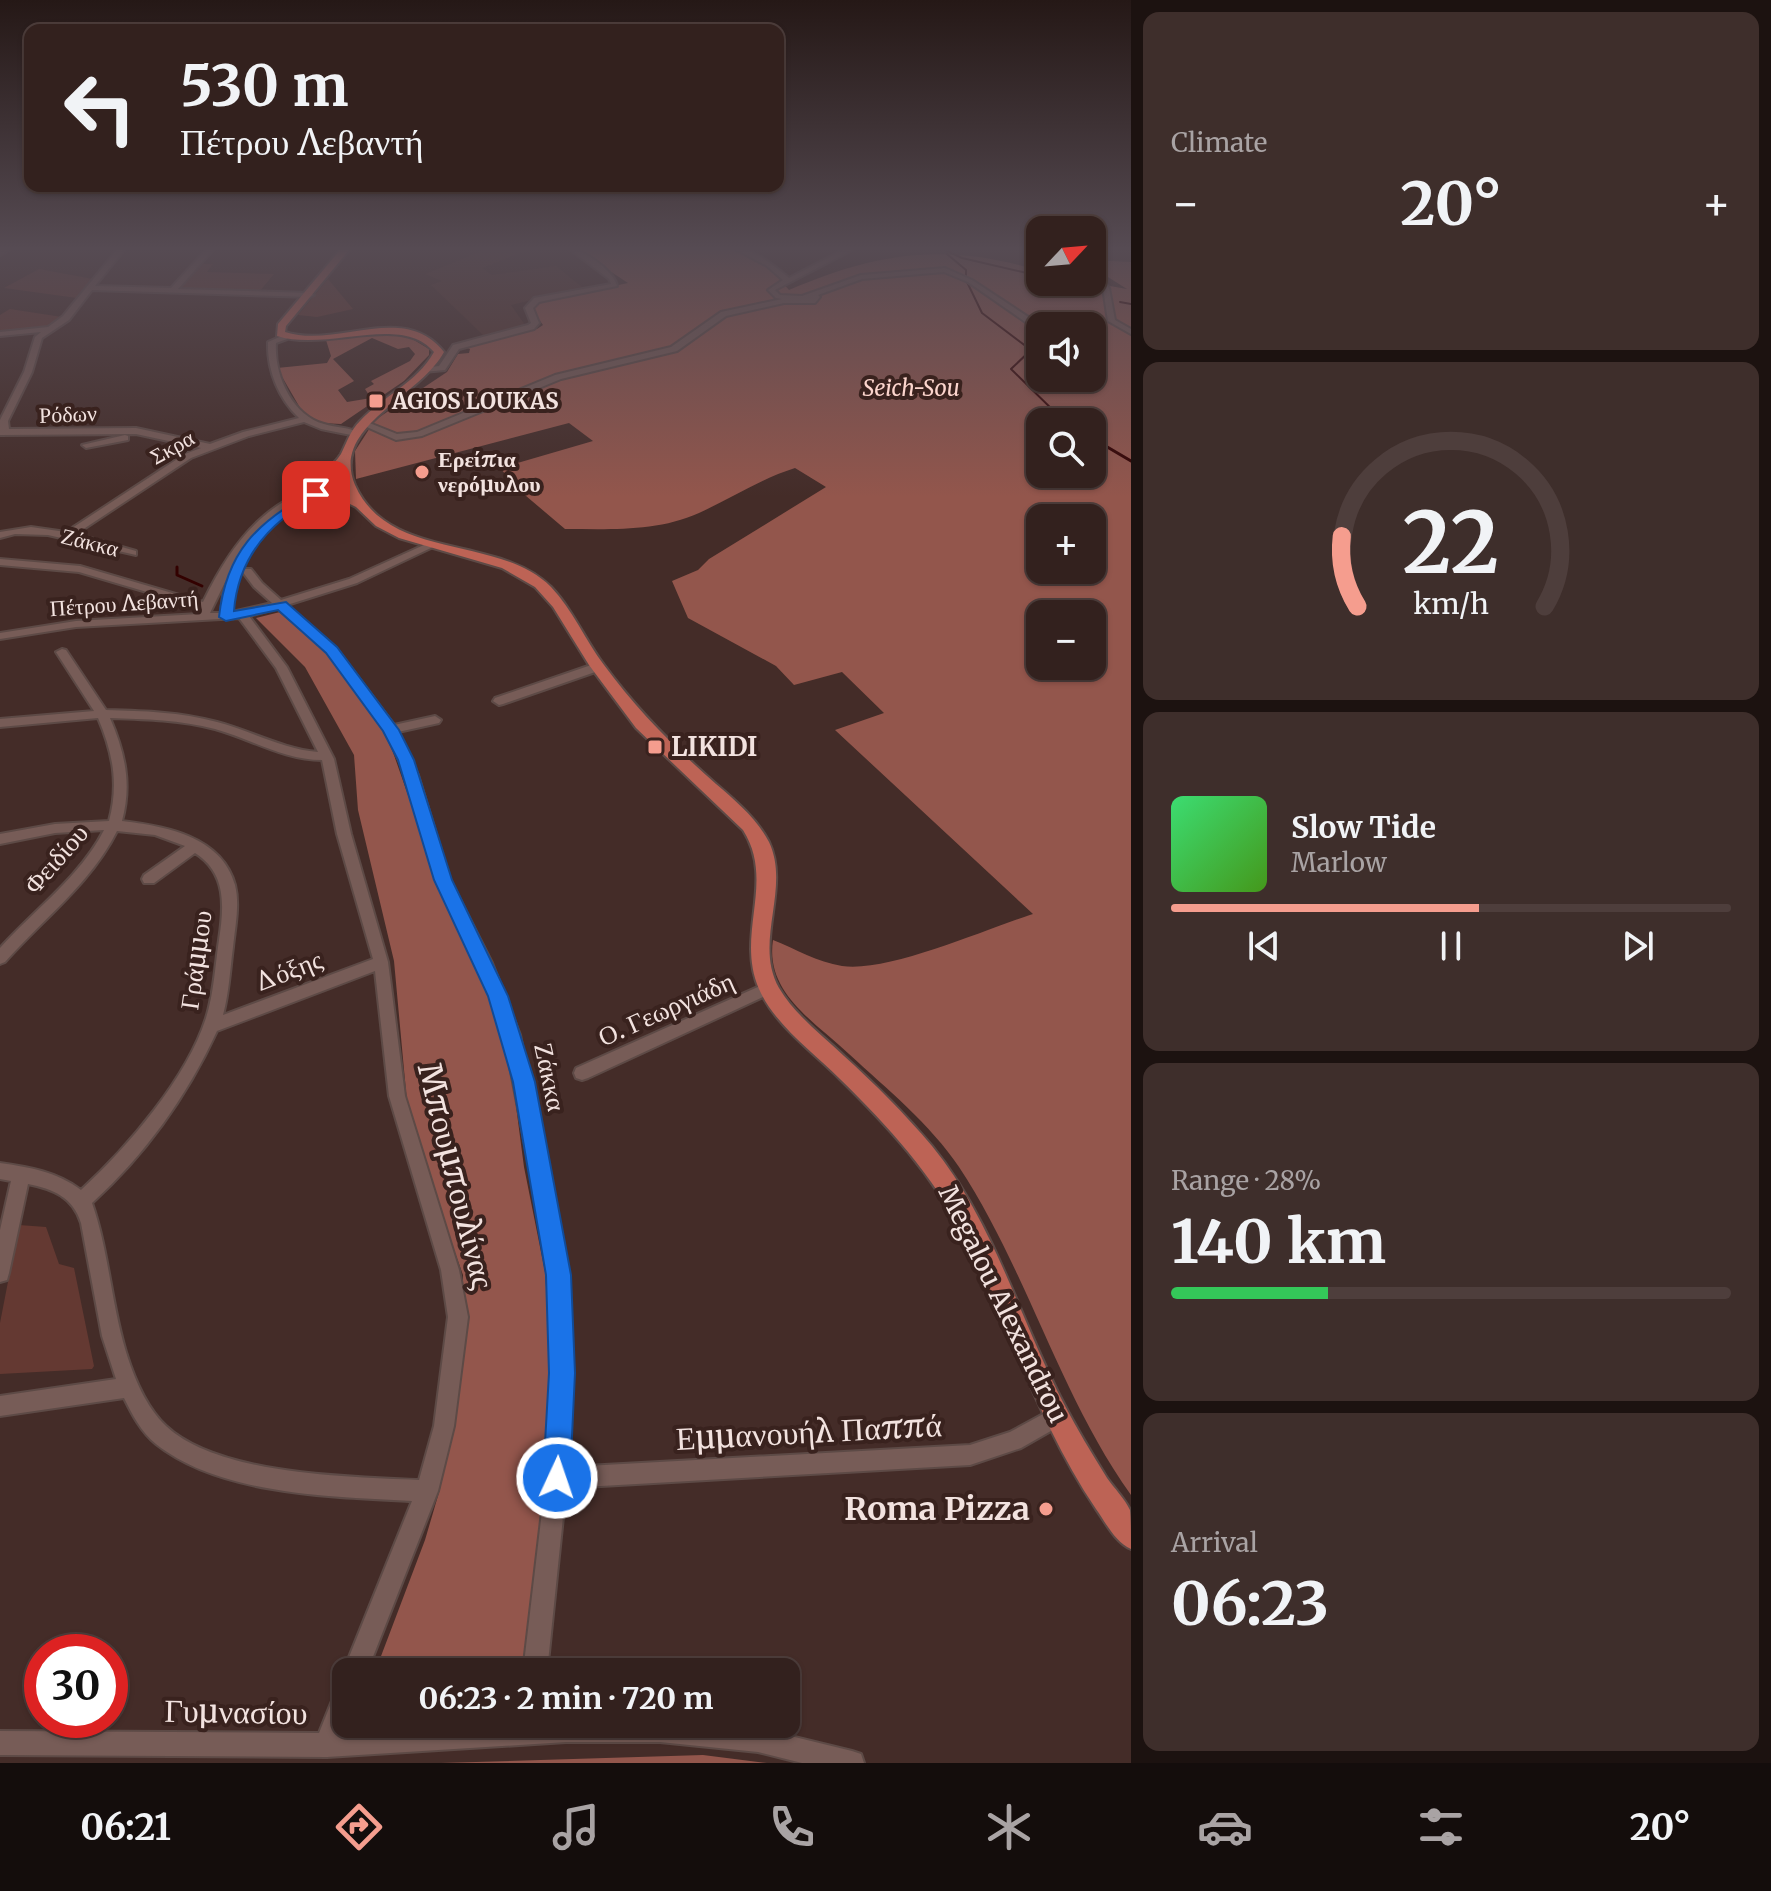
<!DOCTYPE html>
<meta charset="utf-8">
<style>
body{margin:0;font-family:Merriweather,serif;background:#3e2e2b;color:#f1f3f6;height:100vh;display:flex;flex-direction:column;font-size:30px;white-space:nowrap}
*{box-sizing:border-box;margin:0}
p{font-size:26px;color:#a9a3a4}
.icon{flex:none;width:44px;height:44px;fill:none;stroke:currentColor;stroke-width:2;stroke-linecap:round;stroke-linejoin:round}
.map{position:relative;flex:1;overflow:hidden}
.panel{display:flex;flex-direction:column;gap:12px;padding:12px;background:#1c1210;width:640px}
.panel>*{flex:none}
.banner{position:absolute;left:24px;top:24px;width:760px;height:168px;border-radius:16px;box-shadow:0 2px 6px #0004,0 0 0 2px #4e3e3c;background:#33211e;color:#f1f3f6;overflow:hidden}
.needle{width:52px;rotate:64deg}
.controls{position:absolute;left:1026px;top:216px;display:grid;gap:16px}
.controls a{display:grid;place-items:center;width:80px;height:80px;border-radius:16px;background:#33211e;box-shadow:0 2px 6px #0004,0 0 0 2px #4e3e3c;font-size:40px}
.speed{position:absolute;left:24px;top:1634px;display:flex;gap:16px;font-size:40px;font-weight:700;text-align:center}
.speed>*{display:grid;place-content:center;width:104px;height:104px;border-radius:50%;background:#33211e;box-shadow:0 2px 6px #0004,0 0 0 2px #4e3e3c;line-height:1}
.speed .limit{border:12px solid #d22;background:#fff;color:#111}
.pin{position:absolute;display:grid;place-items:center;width:68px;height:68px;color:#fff;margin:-34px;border-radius:16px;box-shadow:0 4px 12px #0006}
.me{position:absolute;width:88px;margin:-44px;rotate:3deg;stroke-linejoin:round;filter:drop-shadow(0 0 6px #0008)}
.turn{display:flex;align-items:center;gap:28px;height:168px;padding:0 24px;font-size:36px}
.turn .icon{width:104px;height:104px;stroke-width:2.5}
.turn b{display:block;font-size:56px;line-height:68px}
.big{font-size:60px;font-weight:700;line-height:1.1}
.panel .widget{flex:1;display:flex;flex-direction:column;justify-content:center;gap:12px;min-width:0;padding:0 28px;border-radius:16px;background:#3e2e2b}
.panel .dial{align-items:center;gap:0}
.dial svg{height:208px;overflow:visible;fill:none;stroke:#4e3e3c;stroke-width:7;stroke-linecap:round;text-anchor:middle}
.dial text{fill:#f1f3f6;stroke:none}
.song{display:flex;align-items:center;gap:24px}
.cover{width:96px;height:96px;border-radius:12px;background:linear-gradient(135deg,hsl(140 70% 55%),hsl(100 70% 35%))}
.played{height:8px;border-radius:4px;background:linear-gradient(90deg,#f59d8e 55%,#4e3e3c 55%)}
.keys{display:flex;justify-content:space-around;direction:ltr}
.heat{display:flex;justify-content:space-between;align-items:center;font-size:44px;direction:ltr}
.charge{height:12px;border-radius:6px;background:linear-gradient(90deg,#34c759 28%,#4e3e3c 0)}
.trip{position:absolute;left:332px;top:1658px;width:468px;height:80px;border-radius:16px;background:#33211e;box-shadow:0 2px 6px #0004,0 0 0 2px #4e3e3c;font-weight:700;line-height:80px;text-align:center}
.dock{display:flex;height:128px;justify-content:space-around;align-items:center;background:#140d0c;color:#a9a3a4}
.dock .icon{width:56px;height:56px}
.dock .active{color:#f59d8e}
.dock b{font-size:36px;color:#f1f3f6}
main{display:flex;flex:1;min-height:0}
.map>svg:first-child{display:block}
.built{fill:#53342e}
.green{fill:#643932}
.forest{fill:#93564c;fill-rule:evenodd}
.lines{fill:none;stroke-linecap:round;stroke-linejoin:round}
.stream-far1{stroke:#330100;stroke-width:2}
.stream{stroke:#330100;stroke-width:3}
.minor-casing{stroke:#5d4a46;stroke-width:4}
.major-casing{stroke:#5d4a46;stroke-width:4}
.minor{fill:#775c57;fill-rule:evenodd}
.major{fill:#bd6355;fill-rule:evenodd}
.route{fill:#1a73e8;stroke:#114b97;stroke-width:2}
.poi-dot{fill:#f59d8e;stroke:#39221e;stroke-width:3}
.labels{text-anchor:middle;stroke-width:8;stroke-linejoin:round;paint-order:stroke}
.far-park-label{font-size:22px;font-style:italic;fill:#fcd5cd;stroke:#39221e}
.far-poi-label{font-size:22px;font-weight:bold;fill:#f2e2df;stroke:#39221e;text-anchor:start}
.far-street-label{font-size:22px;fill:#f2e2df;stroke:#39221e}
.poi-label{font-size:26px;font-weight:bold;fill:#f2e2df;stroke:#39221e;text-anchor:start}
.street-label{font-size:26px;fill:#f2e2df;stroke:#39221e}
.near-street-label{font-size:32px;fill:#f2e2df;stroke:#39221e}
.near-poi-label{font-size:32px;font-weight:bold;fill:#f2e2df;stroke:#39221e;text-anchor:end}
</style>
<main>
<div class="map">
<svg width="1131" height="1763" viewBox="0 0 1131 1763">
<rect width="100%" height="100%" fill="#442c28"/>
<polygon class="built" points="484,250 529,250 482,268 492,275 556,266 583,288 511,305 525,325 485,337 431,285 442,281 425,274"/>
<g class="green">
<polygon points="201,264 213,264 207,272 274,274 259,292 177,289"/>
<polygon points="39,269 93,279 77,298 4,288"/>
<polygon points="328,279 353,309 317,317 298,315"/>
<polygon points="10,309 62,317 42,331 0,338 0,315"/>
<polygon points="19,1225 46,1227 59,1264 74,1268 94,1366 92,1369 0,1374 0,1323"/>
</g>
<g class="forest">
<path d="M 578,250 L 737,250 L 767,265 L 789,290 C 877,252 947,242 1040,271 L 1040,282 L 1087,282 L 1127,289 L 1092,267 L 1092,260 L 1131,262 L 1131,1495 C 1059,1394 1027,1270 959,1167 C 930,1124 887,1089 849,1054 C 814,1021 765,993 773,940 C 796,949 817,962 842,966 C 888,973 986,929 1033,914 L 835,730 L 884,713 L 842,672 L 794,685 L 776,666 L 688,618 L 672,581 L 698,570 L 709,559 L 826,487 L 795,468 C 760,479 732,498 699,513 C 657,532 610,529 565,529 L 519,490 L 500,468 L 593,441 L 569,423 L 356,479 L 355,451 L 375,420 L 447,372 L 458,354 L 469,353 L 470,349 L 465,347 L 537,329 L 543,325 L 531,308 L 534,303 L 628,283 ZM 1040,326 L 1092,326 L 1092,378 L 1040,378 ZM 1040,422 L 1092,422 L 1092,474 L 1040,474 ZM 1040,518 L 1092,518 L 1092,570 L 1040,570 ZM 1040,614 L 1092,614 L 1092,666 L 1040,666 Z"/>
<path d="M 380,334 L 409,337 L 429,349 L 429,355 L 404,381 L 341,424 L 322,423 L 303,413 L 277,368 L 327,363 L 331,356 L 326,340 ZM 372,338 L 398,349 L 409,347 L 415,354 L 410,361 L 371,381 L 374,384 L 365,389 L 371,398 L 347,402 L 338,390 L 354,381 L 333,359 Z"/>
<polygon points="280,612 331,651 388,738 442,892 484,980 508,1045 524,1167 545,1272 551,1361 548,1477 522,1672 375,1672 425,1540 440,1489 463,1343 463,1275 409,1124 394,961 358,810 354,755 305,667 256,618"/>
<polygon points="703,1755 767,1763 441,1763"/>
</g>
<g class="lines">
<g class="stream-far1">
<polyline points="945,250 962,258 1040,276"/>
<polyline points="947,254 966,270 966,275"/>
<polyline points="967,282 982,313 1031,350 1011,369 1061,418"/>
<polyline points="1056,282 1088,294"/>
<polyline points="1120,302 1131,304"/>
</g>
<g class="stream">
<polyline points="1058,416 1065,422"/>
<polyline points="1092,438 1131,461"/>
<polyline points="177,567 177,575 202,586"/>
</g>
<defs>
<g id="minor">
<polygon points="0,250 9,250 0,255"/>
<path d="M 117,250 L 124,250 L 95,286 L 171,288 L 206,250 L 213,250 L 178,289 L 310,293 L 314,295 L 310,297 L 92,290 L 69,320 L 42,338 L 32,372 L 8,421 L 9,429 L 136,428 L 210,444 L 243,432 L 299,418 C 279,399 267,371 268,342 L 284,335 L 288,337 L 287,339 L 276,343 C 274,375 292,415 324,424 C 336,428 350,427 360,433 L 356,436 L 321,429 L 304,422 L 249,436 L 191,458 L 76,534 L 136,551 L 136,555 L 48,535 L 15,534 L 0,538 L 0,532 L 31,527 L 66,532 L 185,454 L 201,448 L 136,434 L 0,435 L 0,420 L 24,372 L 35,337 L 41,332 L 0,336 L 0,332 L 48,327 L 63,316 Z"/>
<path d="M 571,250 C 586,250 615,273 617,286 L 539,302 L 533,308 L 539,323 L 534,329 L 459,349 L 445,370 L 423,372 L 423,368 L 439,366 L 453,345 L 528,325 L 531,323 L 525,308 L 534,298 L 611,284 L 609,279 Z"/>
<path d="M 737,250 C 757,250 774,266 789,278 L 843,250 L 852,250 L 775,290 L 780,295 L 802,296 L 861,275 L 945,268 L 972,280 L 1042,326 L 1040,326 L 1040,330 L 1037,330 L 968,282 L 944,272 L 862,279 L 818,295 L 820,297 L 815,303 L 784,303 L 726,316 L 677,351 L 561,379 L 422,436 L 396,440 L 360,424 L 367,422 L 397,434 L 417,432 L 555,375 L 671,347 L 721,312 L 782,299 L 776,298 L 768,290 L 783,280 L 767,266 Z"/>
<polygon points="1092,271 1109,288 1115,320 1131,329 1131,334 1108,321 1103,288 1092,277"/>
<polygon points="125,435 128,436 128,440 86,448 82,445"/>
<path d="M 347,478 L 352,481 L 350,483 C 293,496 267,514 236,564 L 242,567 L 234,586 L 232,612 L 272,603 L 254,587 L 242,571 L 243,569 L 251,569 L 262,583 L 281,600 L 349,579 L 426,544 L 435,546 L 357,583 L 287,605 L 336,648 L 394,725 L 435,716 L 441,720 L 439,723 L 398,732 L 418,775 L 450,880 L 492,963 L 520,1035 L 568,1275 L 572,1373 L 568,1467 L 970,1445 L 1010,1432 L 1056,1407 L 1063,1410 L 1066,1417 L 1063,1424 L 1021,1448 L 970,1465 L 566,1488 L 547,1672 L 523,1672 L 546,1478 L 552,1373 L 550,1275 L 504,1035 L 478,963 L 436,880 L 406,775 L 385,731 L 328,652 L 277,608 L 249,616 L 287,667 L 334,759 L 351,834 L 388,962 L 405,1096 L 459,1270 L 468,1317 L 454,1426 L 438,1491 L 367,1672 L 346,1672 L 346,1678 L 343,1672 L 412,1501 C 333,1497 220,1495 156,1444 C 141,1432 132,1414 124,1398 L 0,1416 L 0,1396 L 116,1379 L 102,1336 L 81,1223 C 73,1197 53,1189 28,1184 L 9,1273 L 7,1280 L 0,1282 L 0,1230 L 11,1181 L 0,1179 L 0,1163 C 29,1167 57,1172 81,1190 C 127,1148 187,1078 206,1018 C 214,993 215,966 219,940 C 224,907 227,873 195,853 L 154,883 L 144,883 L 142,879 L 144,875 L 185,846 L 155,835 L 117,831 C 91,883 43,919 5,962 L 0,964 L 0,948 C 34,910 80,877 104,830 L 55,833 L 0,844 L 0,834 L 55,824 L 109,821 C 119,784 113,753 98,718 L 0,727 L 0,719 L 94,711 L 56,652 L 62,649 L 66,650 L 106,710 C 143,711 181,712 217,722 C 251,731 283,749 318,752 L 276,668 L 239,618 L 76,627 L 0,639 L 0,633 L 76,621 L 199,614 L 201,608 L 79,572 L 0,565 L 0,559 L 80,566 L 203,602 C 236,534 272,493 347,478 ZM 227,578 L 224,586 L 221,613 L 210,613 ZM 110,718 C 145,719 181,720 215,729 C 251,739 284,760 322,760 L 337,834 L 373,959 L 223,1015 C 229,993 230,970 233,947 C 235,927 240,905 235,885 C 222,836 164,826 122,821 C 132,784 125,753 110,718 ZM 375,971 L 389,1096 L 441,1270 L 448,1317 L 434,1426 L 419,1480 C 350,1477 218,1475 166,1426 C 146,1407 134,1378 126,1352 C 111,1303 109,1252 92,1203 C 145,1155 187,1096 217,1031 Z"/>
<polygon points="597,663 601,664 601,670 503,704 499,705 493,701 495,698"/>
<polygon points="769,982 774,984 777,988 774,992 588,1078 582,1080 576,1078 574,1073 576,1068"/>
<polygon points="346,1682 347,1724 344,1732 469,1724 720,1724 758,1728 852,1751 861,1754 864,1763 802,1763 758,1752 660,1742 566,1742 327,1757 0,1755 0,1731 319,1733 338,1686"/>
</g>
<path id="major" d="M 340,250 L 349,250 L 286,326 L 285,332 C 338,349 404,301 444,352 C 419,398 330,426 355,485 C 389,562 498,534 551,587 C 573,610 585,640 604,665 C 637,710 674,747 716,784 C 736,801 757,819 769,842 C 791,889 753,942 779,988 C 795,1015 822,1035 844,1056 C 875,1084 905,1114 932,1146 C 994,1222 1019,1318 1064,1404 C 1077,1429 1092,1454 1107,1478 C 1114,1488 1125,1499 1130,1510 C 1131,1520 1131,1538 1131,1549 C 1115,1542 1106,1523 1096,1509 C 1038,1423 1010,1327 964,1236 C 933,1175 888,1126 840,1079 C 813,1052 775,1025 759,989 C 735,934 776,882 743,830 L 636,728 L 589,665 L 553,607 L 535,587 L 502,568 L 399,538 L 376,526 L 356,507 L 340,499 L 312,498 L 305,490 C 315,478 333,467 341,454 C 347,442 350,431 360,421 C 383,396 417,383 434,352 C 401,313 328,352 277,336 L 278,324 ZM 340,468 L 342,483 L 348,493 L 316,491 Z"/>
</defs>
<use href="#minor" class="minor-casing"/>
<use href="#major" class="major-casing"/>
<use href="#minor" class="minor"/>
<use href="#major" class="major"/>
</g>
<linearGradient id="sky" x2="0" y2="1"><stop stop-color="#251816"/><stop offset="0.5" stop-color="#564b53"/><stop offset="1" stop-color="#564b53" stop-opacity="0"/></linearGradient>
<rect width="1131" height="497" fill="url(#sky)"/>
<path class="route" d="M 312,492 L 322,495 C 311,505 295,508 284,518 C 254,542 237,573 234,611 L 286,602 L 337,647 L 399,730 L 414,760 L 452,880 L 508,996 L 535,1082 L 571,1275 L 575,1373 L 570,1478 L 566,1487 L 557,1491 L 547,1487 L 543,1478 L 549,1373 L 546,1275 L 513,1082 L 488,996 L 434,880 L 398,760 L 383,731 L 326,653 L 278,610 L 226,621 L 219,617 C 226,552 257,522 312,492 Z"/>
<g class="poi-dot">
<rect x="368" y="393" width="16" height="16" rx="4"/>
<circle cx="422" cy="472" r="8"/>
<rect x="647" y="739" width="16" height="16" rx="4"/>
<circle cx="1046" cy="1509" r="8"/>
</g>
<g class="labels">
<g class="far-park-label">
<text x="911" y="396">Seich-Sou</text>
</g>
<g class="far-poi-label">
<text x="392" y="409">AGIOS LOUKAS</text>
<text x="438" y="467">Ερείπια<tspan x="438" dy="25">νερόμυλου</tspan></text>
</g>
<g class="far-street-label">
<text transform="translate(68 414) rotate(-2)" y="8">Ρόδων</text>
<text transform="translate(172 447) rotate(-29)" y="8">Σκρα</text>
<text transform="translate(90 542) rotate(14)" y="8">Ζάκκα</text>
<text transform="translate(124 603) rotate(-4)" y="8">Πέτρου Λεβαντή</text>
</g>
<g class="poi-label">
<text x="671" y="756">LIKIDI</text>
</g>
<g class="street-label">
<text transform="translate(56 859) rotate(-49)" y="9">Φειδίου</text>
<text transform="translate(196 960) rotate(-82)" y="9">Γράμμου</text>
<text transform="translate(288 971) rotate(-21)" y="9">Δόξης</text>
<text transform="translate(666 1009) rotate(-24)" y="9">Ο. Γεωργιάδη</text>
<text transform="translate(550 1077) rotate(78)" y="9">Ζάκκα</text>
<text transform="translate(1003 1304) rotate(64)" y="9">Megalou Alexandrou</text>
</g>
<g class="near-street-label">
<text transform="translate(456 1176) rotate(76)" y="11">Μπουμπουλίνας</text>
<text transform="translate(809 1432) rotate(-3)" y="11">Εμμανουήλ Παππά</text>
<text transform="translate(236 1712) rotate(1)" y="11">Γυμνασίου</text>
</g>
<g class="near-poi-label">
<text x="1030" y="1520">Roma Pizza</text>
</g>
</g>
</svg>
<div class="controls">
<a><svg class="needle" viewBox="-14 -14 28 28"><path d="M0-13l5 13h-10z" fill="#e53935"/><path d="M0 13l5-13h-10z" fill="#a9a3a4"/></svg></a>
<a><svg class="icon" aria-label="sound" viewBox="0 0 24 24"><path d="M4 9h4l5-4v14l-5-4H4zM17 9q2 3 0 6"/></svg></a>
<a><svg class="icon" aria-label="search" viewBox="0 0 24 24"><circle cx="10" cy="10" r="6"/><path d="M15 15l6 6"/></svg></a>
<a>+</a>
<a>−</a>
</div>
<div class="speed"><div class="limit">30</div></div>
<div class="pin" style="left:316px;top:495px;background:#d93025"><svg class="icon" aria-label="arrive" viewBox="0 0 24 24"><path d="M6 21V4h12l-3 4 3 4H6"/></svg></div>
<svg class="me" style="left:557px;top:1478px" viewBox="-20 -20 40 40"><circle r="17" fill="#1a73e8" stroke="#fff" stroke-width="3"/><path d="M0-11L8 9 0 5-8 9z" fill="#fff"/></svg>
<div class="trip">06:23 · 2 min · 720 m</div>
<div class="banner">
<div class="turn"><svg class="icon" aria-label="left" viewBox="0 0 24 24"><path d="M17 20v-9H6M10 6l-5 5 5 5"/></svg><div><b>530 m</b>Πέτρου Λεβαντή</div></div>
</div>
</div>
<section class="panel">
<div class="widget"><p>Climate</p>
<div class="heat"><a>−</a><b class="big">20°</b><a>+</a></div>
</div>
<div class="widget dial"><svg viewBox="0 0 100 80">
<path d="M14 69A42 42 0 1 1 86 69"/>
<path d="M14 69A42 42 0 0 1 8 42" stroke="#f59d8e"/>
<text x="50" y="56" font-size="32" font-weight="700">22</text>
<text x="50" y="72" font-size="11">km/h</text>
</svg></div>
<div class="widget">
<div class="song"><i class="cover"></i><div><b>Slow Tide</b><p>Marlow</p></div></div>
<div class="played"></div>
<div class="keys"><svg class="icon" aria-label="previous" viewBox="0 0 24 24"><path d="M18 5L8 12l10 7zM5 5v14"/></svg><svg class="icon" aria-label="pause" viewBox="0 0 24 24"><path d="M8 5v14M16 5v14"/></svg><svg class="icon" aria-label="next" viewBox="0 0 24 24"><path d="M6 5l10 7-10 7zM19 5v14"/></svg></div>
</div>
<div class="widget"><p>Range · 28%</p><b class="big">140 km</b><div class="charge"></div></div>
<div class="widget"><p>Arrival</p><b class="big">06:23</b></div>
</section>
</main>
<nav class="dock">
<b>06:21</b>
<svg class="icon active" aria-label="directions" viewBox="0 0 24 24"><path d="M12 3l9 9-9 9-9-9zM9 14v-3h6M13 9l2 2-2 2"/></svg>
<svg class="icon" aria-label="music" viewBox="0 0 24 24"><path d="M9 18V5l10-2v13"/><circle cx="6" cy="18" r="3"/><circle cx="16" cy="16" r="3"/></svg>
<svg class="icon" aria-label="phone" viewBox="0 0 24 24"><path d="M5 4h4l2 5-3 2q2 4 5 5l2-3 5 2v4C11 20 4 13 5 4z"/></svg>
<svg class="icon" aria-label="climate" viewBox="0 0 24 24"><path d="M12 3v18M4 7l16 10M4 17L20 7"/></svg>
<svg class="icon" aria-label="car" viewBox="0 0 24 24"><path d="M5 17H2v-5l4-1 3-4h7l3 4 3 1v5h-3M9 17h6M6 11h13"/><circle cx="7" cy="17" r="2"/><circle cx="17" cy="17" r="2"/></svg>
<svg class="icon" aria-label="filters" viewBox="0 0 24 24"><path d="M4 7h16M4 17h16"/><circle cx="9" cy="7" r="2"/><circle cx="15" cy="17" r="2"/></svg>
<b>20°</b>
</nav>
